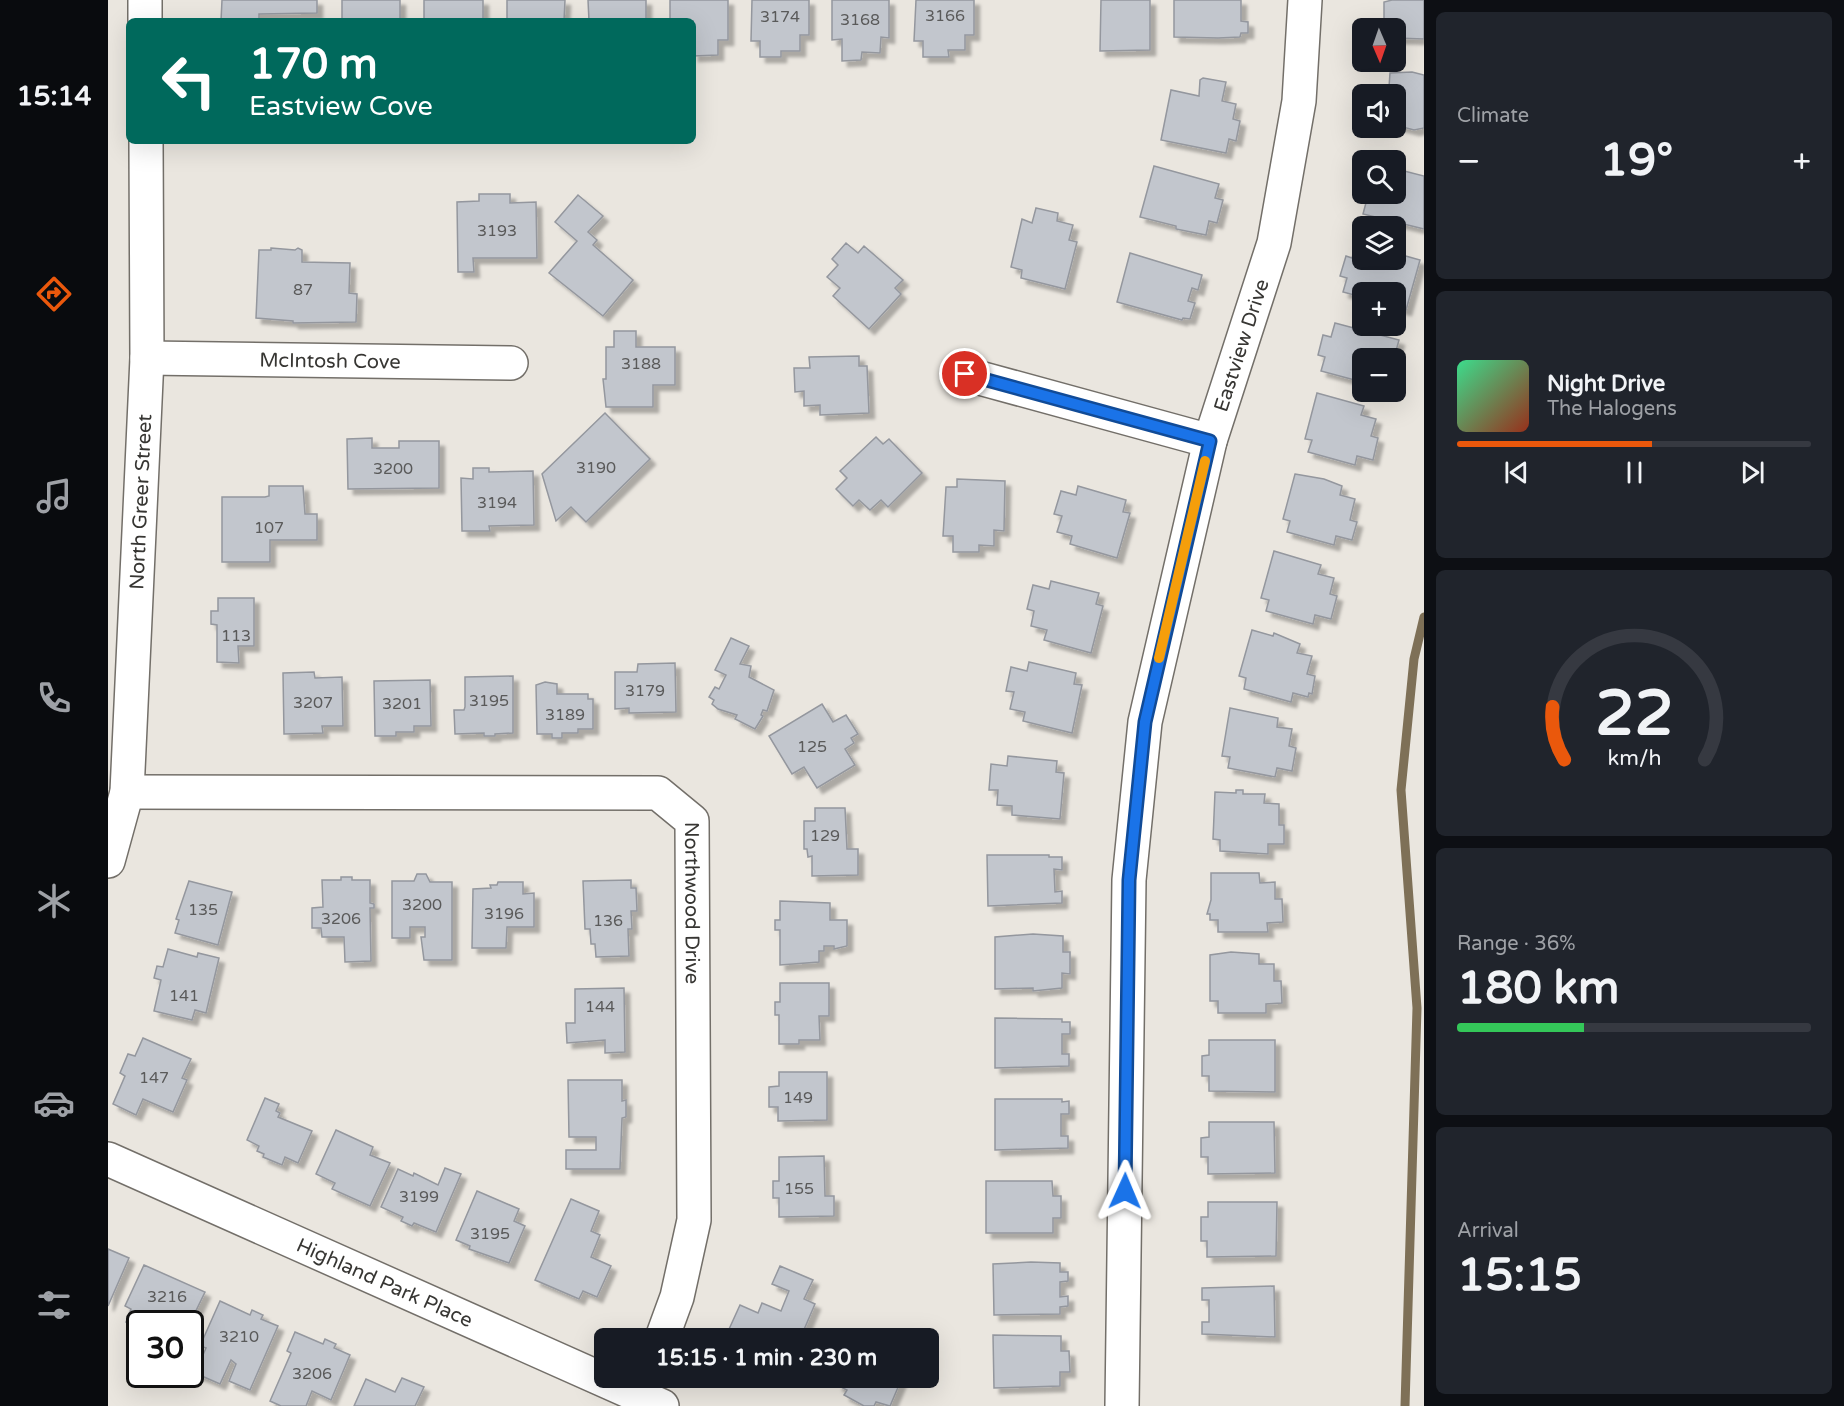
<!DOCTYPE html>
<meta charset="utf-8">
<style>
body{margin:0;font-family:"Varela Round",sans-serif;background:#20242c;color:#f1f3f6;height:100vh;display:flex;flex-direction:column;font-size:22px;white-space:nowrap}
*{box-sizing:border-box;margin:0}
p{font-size:20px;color:#9ea1a6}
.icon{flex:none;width:33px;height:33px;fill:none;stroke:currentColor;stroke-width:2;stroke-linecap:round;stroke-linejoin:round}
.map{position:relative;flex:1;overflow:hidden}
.sheet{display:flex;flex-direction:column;gap:12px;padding:12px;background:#0d0f14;width:420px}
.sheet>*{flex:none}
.guide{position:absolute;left:18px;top:18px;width:570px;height:126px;border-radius:9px;box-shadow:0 6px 24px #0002;background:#00695c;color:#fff;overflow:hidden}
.needle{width:39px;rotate:178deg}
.buttons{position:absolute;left:1244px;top:18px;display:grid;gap:12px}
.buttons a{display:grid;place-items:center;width:54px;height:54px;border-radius:9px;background:#171b24;box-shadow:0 6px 24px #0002;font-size:30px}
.speed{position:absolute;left:18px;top:1310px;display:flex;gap:12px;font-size:30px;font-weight:700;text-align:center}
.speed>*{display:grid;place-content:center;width:78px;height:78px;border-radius:50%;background:#171b24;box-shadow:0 6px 24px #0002;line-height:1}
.speed .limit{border:3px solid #111;border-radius:9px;background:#fff;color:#111}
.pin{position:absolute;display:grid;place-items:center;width:51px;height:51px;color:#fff;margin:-26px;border:3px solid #fff;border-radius:50%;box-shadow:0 2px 6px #0007}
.me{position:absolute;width:66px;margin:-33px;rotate:1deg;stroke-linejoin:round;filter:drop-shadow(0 0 4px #0008)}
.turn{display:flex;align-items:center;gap:21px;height:126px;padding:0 24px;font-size:27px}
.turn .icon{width:78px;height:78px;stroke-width:2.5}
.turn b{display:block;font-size:42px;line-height:51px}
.big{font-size:45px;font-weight:700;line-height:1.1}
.sheet .tile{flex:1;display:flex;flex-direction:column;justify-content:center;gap:9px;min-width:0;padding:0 21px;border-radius:9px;background:#20242c}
.sheet .dial{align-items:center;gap:0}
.dial svg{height:156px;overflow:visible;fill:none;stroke:#363941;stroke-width:7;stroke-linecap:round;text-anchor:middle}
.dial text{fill:#f1f3f6;stroke:none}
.song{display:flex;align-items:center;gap:18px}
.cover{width:72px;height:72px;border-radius:9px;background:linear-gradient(135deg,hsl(150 70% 55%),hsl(10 70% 35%))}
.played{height:6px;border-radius:3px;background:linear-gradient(90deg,#ea580c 55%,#363941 55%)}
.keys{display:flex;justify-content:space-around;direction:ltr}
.heat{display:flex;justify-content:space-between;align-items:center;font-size:33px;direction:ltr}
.charge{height:9px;border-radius:4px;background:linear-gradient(90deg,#34c759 36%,#363941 0)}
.trip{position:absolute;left:486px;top:1328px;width:345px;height:60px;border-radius:9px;background:#171b24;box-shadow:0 6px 24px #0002;font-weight:700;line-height:60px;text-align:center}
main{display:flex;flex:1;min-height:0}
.dock{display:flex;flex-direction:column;width:108px;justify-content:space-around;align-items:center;background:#090b0e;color:#9ea1a6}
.dock .icon{width:42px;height:42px}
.dock .on{color:#ea580c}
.dock b{font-size:27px;color:#f1f3f6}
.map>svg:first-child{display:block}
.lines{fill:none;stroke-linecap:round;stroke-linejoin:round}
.stream{stroke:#7e7057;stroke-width:9}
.building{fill:#c2c6cd;stroke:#94979e;stroke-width:1.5;filter:url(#shadow)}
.minor-casing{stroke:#736f69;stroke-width:36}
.minor{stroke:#fff;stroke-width:33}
.route-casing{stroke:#114b97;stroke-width:15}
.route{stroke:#1a73e8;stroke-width:10}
.slow{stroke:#f59e0b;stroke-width:10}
.labels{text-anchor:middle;stroke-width:4.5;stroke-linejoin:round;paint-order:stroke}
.number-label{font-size:16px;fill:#5a5a5a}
.street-label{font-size:20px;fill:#373633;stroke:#fff}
</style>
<main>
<nav class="dock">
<b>15:14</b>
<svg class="icon on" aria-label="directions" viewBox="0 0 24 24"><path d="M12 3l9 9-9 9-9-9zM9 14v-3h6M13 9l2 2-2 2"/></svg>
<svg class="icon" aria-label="music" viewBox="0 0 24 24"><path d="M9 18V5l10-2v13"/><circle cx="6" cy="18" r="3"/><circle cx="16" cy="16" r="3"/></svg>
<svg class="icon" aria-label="phone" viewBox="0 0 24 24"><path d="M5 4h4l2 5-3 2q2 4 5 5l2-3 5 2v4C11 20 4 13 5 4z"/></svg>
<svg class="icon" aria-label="climate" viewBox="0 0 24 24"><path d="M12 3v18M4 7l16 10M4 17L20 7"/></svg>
<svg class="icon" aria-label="car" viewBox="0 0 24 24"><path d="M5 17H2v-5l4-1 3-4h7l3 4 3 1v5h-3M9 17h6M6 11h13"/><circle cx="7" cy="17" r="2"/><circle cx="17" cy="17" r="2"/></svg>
<svg class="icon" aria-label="filters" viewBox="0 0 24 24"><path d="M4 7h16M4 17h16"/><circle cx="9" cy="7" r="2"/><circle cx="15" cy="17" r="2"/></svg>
</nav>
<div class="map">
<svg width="1316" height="1406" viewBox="0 0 1316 1406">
<defs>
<filter id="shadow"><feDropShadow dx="5.5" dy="5.5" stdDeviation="1.5" flood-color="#0004"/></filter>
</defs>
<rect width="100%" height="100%" fill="#eae6df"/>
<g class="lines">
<polyline class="stream" points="1297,1406 1309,1008 1293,790 1306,659 1316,617"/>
</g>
<g class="building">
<polygon points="114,0 209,0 209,13 151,14 151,21 113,21"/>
<rect x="234" y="0" width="58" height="21"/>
<rect x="316" y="0" width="59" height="21"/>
<polygon points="399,0 457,0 456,21 399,21"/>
<polygon points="480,0 538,0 538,21 481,21"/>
<polygon points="562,0 620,0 620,40 610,40 610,55 585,56 585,21 562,21"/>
<polygon points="644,0 701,0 701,35 692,35 692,51 673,51 673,57 652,57 652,41 643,41"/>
<polygon points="724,0 781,0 781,38 773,37 772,53 754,52 753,60 734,61 734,39 724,40"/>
<polygon points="808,0 866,0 866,35 857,35 857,50 840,50 841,57 815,57 815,41 806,41"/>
<polygon points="993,0 1042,0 1042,50 992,51"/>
<polygon points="1066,0 1133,0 1133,21 1140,22 1140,33 1133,33 1132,37 1110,38 1066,37"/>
<polygon points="1284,0 1316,0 1316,39 1287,38 1287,28 1283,28 1283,23 1276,23 1276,2"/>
<polygon points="1304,72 1316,75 1316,128 1306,130 1287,125 1287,94 1269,94 1272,86 1281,87 1282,73"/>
<polygon points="1095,78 1118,82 1114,101 1128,104 1125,119 1132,121 1128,141 1121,139 1118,153 1053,140 1063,90 1091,96 1092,80"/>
<polygon points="1046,166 1111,184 1107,198 1115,200 1109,223 1101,221 1098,235 1068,229 1068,226 1032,217"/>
<polygon points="1290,167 1297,168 1296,171 1316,176 1316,229 1255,214 1259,199 1253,198 1254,192 1287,194 1287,169"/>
<polygon points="371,194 402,194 402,203 428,202 429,258 365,258 366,272 350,272 349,202 371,201"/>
<polygon points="470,195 495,216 480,232 489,240 485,245 525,280 495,316 441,273 469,241 447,222"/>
<polygon points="928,208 950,213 949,221 965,225 961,240 969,242 957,289 913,278 914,270 903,267 914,219 924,223"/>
<polygon points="738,243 750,253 756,246 795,280 787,288 793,294 761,329 725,296 732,288 719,277 730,265 724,259"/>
<polygon points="1248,244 1254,245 1254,260 1287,260 1287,253 1312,260 1298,310 1287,307 1287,292 1254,292 1254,297 1235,292 1239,278 1232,276 1238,256 1244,258"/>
<polygon points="163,248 187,250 190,248 194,250 194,262 242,263 241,293 249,294 248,322 185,323 185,321 148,318 151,250 163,250"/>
<polygon points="1022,253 1094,275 1090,290 1084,288 1080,301 1087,303 1082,319 1075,318 1074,320 1009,302"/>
<polygon points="1227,323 1291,340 1286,358 1254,358 1254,382 1213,371 1217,357 1210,355 1215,335 1223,337"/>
<polygon points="506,331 528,331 528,347 567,347 567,385 545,385 545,407 498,407 495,379 498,379 498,347 506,347"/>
<polygon points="751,356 751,366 759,366 761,413 712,415 712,405 696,406 696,391 687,392 686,368 702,368 701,357"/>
<polygon points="1209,393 1256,406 1253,415 1268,419 1263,436 1270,438 1265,460 1249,456 1247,465 1200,452 1204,440 1197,439"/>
<polygon points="497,413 542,459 478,522 463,507 448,521 434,474"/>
<polygon points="768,437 775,444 781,439 814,473 780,507 773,500 762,510 751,500 745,506 728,489 739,478 732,471"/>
<polygon points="264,438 264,448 291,448 291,441 331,441 331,488 240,489 239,439"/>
<polygon points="365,468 381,468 381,472 425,471 426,525 381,526 382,531 354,531 353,478 365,479"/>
<polygon points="1187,474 1216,479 1234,486 1232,495 1247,499 1242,520 1249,522 1244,540 1228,536 1226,545 1179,532 1182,521 1175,519"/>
<polygon points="849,479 897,481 896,531 886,530 886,546 871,545 871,552 845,552 845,536 835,536 838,487 849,487"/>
<polygon points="161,486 195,486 197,514 209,514 209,540 162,540 162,562 114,562 114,497 157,497 161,496"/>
<polygon points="970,486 1018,500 1015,512 1022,513 1009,558 962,544 964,536 949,532 954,516 946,514 953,491 968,495"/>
<polygon points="1166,551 1213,565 1210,574 1226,578 1222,594 1229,596 1223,619 1207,615 1205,624 1158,611 1161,600 1153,598"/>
<polygon points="943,581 991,593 988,604 995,606 983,653 936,640 939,630 923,626 926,611 919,609 925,585 941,589"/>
<polygon points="110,598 146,598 146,646 130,646 131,663 109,662 109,625 103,624 103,611 110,611"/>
<polygon points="1144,630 1165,636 1166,633 1192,644 1189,653 1204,656 1199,674 1207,676 1204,694 1201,693 1200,697 1185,693 1183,702 1136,689 1138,678 1131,676"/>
<polygon points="623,638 641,646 632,664 643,666 641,677 666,690 659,711 655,710 653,715 655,716 647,729 627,719 629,715 610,709 604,704 606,700 601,697 607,687 611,689 618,675 607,670"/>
<polygon points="921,662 968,673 966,684 974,685 964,733 915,721 917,712 902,709 906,692 898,691 903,667 919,671"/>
<polygon points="567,663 568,712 521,713 521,708 507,709 507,672 529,672 530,664"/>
<polygon points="206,672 207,678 234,677 235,726 214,726 215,733 176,734 175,673"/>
<polygon points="405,676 405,733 387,734 387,736 376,736 376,733 347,734 346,710 356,710 357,707 357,677"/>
<polygon points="322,680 323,726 306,726 306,732 288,732 288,736 267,736 266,681"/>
<polygon points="437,682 449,684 449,694 480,694 480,699 485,699 485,729 470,729 470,733 454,733 454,738 444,738 444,734 429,734 428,685"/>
<polygon points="714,704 725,722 738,715 750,734 743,738 746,743 737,749 747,765 709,788 696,767 684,774 661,736"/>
<polygon points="1122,708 1170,718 1169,727 1184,729 1181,746 1188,748 1184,771 1169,768 1167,777 1120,768 1122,757 1114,756"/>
<polygon points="900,756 949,761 948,772 956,773 952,819 904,815 904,806 889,805 890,790 881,790 883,764 899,766"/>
<polygon points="1128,790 1135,790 1135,794 1157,794 1156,803 1171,804 1171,825 1176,825 1176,844 1160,844 1160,854 1112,851 1112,840 1105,839 1107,792 1128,793"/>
<polygon points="707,808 737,808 739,849 750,849 750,875 704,876 704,856 700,857 699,849 696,849 696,821 707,821"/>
<polygon points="879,855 941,855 941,857 954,857 954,870 946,869 947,892 954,891 954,903 880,906"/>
<polygon points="1103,873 1151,873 1152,883 1167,882 1167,899 1174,899 1175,922 1159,923 1160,932 1110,932 1110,920 1102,920 1102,914 1099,914 1103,900"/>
<polygon points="309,874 318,874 322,882 344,882 344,960 316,960 313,937 317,937 317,927 302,927 302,938 284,938 284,881 306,881"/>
<polygon points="233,877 244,877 244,880 262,880 262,903 266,904 266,908 262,908 263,961 237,962 236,937 214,937 213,928 204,928 204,908 215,907 214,880 233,880"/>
<polygon points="523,880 523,888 528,888 529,911 523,911 524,929 520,929 521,956 488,957 487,944 483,944 482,929 477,929 475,881"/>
<polygon points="81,881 124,892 110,945 67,933 71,920 68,919"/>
<polygon points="390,882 415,882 415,894 426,893 426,927 399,927 398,948 364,948 365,889 383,888 382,885 389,885"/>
<polygon points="672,901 722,903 722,920 739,920 739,946 726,949 726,946 716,946 716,951 711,951 711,962 672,965 672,930 667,930 667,920 672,920"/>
<polygon points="925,934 955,936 955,952 962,952 962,974 954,973 954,988 925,991 925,988 887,989 887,937"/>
<polygon points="60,949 89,957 90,953 111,958 98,1013 87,1010 84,1020 46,1011 53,980 46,978 49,966 55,967"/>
<polygon points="1123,952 1151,954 1151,964 1166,964 1166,981 1173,981 1174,1003 1158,1004 1158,1013 1110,1013 1110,1001 1102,1001 1102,955"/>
<polygon points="672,983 721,983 721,1016 711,1016 712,1040 691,1040 691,1044 671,1044 671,1015 667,1015 667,1002 672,1002"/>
<polygon points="516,988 517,1052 497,1053 497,1040 459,1043 458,1023 467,1023 467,989"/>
<polygon points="887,1018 954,1019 954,1022 962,1022 962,1034 954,1034 954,1054 961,1054 961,1066 887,1068"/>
<polygon points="35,1038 83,1059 74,1078 79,1080 65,1112 35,1099 28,1115 5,1104 17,1076 12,1073 20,1054 27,1056"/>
<polygon points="1101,1040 1167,1040 1167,1092 1101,1091 1101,1076 1094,1076 1094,1056 1101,1055"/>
<polygon points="671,1072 719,1072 719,1120 670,1121 670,1107 661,1107 661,1087 671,1086"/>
<polygon points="460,1080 514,1080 514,1101 518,1100 518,1117 514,1118 512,1169 458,1169 458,1150 488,1150 488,1137 461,1137"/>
<polygon points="157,1098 171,1104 168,1111 172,1113 170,1117 204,1131 190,1163 177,1157 174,1165 155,1157 156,1154 149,1151 151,1146 139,1140"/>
<polygon points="887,1099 954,1099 954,1102 961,1101 961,1114 953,1114 953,1136 960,1136 960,1148 887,1150"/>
<polygon points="1101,1122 1166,1122 1167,1173 1100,1174 1100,1157 1093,1157 1093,1138 1101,1137"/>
<polygon points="228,1130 265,1147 262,1155 282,1163 262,1206 224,1189 227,1183 208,1174"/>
<polygon points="716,1156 717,1196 726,1196 726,1216 671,1217 671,1198 665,1198 665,1181 671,1181 671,1157"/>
<polygon points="337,1168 353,1174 328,1232 306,1223 304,1226 293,1221 295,1217 273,1207 290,1169 305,1176 306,1173 330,1185"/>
<polygon points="878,1181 944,1181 945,1196 953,1196 953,1218 945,1218 945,1233 878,1233"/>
<polygon points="369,1191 411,1209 406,1221 417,1226 401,1263 361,1249 362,1246 348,1240"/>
<polygon points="463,1199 491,1211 483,1231 492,1235 483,1257 503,1266 489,1297 475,1291 471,1299 427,1280"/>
<polygon points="1100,1202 1169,1202 1168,1256 1099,1257 1099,1241 1093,1241 1093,1217 1100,1217"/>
<polygon points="0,1249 21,1258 0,1306"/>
<polygon points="923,1262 952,1263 952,1272 960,1272 960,1281 952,1282 952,1297 960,1296 960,1306 952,1307 952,1314 886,1315 885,1264"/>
<polygon points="36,1265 97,1292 82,1323 32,1323 32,1328 18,1322 23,1309 17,1306"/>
<polygon points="672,1266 705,1280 696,1299 707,1304 695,1332 699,1334 697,1338 617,1338 632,1305 650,1313 654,1303 673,1311 681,1291 664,1284"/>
<polygon points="1166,1286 1167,1337 1094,1334 1094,1322 1101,1322 1101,1300 1094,1300 1094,1288"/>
<polygon points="112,1301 142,1315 144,1310 155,1315 153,1319 170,1326 142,1390 121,1381 128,1364 123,1360 112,1384 87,1373 98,1348 92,1346"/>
<polygon points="187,1332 215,1344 217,1339 228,1344 226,1348 242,1355 223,1400 204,1391 198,1406 173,1406 162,1401 183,1353 179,1351"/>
<polygon points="885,1335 953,1336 953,1351 961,1351 962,1372 952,1372 952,1386 886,1388"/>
<polygon points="733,1377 793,1377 794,1378 782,1406 768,1402 766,1406 756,1406 736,1395 739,1390 729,1385"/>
<polygon points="294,1378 316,1387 307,1406 246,1406 258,1379 287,1392"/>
</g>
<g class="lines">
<defs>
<g id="minor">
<polyline points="37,0 37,21"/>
<path id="s1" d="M 39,358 L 403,363"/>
<polyline points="857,374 1102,441"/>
<path id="s2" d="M 19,792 L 550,793 L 584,821 L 586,1220 L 569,1297 L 554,1338"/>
<path id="s3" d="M 0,861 L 19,792 L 39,358 L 38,141"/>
<path id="s4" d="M 0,1159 L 554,1406"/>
<path id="s5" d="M 1014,1406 L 1021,880 L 1037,722 L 1102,441 L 1166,243 L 1191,101 L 1197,0"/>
</g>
</defs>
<use href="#minor" class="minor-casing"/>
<use href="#minor" class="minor"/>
</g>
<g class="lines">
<defs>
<polyline id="route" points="857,374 1102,441 1037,722 1021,880 1017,1191"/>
</defs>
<use href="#route" class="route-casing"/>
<use href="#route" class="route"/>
<polyline class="slow" points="1051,658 1097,461"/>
</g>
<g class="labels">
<g class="number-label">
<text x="837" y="21">3166</text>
<text x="672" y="22">3174</text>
<text x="752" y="25">3168</text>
<text x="389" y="236">3193</text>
<text x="195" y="295">87</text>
<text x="533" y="369">3188</text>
<text x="488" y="473">3190</text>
<text x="285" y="474">3200</text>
<text x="389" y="508">3194</text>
<text x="161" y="533">107</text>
<text x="128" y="641">113</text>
<text x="537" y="696">3179</text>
<text x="381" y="706">3195</text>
<text x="205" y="708">3207</text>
<text x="294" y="709">3201</text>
<text x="457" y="720">3189</text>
<text x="704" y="752">125</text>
<text x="717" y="841">129</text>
<text x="314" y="910">3200</text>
<text x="95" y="915">135</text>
<text x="396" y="919">3196</text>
<text x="233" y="924">3206</text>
<text x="500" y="926">136</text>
<text x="76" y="1001">141</text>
<text x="492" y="1012">144</text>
<text x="46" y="1083">147</text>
<text x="690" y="1103">149</text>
<text x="691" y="1194">155</text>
<text x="311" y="1202">3199</text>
<text x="382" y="1239">3195</text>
<text x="59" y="1302">3216</text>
<text x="131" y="1342">3210</text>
<text x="204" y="1379">3206</text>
</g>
<g class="street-label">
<text dy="7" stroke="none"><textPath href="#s5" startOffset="1074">Eastview Drive</textPath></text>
<text dy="7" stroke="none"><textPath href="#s1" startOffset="183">McIntosh Cove</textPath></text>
<text dy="7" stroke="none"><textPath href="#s3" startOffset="362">North Greer Street</textPath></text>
<text dy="7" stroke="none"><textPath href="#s2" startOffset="657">Northwood Drive</textPath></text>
<text dy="7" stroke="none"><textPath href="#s4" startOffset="303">Highland Park Place</textPath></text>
</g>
</g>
</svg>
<div class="buttons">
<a><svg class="needle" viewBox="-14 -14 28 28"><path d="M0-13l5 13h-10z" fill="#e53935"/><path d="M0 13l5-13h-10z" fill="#9ea1a6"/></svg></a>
<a><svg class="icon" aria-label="sound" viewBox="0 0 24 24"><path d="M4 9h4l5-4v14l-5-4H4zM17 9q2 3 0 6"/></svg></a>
<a><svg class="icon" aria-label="search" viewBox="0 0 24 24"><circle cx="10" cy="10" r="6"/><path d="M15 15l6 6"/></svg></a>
<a><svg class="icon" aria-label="layers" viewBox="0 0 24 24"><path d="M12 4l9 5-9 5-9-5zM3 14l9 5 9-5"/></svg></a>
<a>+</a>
<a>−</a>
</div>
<div class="speed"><div class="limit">30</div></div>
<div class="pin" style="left:857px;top:374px;background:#d93025"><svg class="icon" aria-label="arrive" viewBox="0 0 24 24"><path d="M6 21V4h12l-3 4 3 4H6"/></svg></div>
<svg class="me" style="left:1017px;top:1191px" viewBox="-20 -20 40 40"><path d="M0-17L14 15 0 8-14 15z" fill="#1a73e8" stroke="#fff" stroke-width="4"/></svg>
<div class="trip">15:15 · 1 min · 230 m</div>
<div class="guide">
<div class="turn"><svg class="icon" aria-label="left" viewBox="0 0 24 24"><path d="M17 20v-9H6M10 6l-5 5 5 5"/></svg><div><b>170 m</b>Eastview Cove</div></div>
</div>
</div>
<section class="sheet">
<div class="tile"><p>Climate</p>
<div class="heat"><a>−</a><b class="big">19°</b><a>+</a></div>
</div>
<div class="tile">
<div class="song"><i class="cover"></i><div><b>Night Drive</b><p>The Halogens</p></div></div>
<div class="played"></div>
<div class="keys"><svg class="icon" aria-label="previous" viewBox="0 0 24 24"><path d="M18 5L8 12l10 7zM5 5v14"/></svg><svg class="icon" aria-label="pause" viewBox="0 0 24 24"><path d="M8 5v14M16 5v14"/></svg><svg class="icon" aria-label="next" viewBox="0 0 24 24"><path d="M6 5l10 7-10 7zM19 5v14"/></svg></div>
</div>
<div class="tile dial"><svg viewBox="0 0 100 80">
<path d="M14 69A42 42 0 1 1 86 69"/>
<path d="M14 69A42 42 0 0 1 8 42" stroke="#ea580c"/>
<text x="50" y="56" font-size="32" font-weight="700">22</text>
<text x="50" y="72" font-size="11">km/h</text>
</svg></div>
<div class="tile"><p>Range · 36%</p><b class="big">180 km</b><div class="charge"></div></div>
<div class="tile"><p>Arrival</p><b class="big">15:15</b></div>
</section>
</main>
